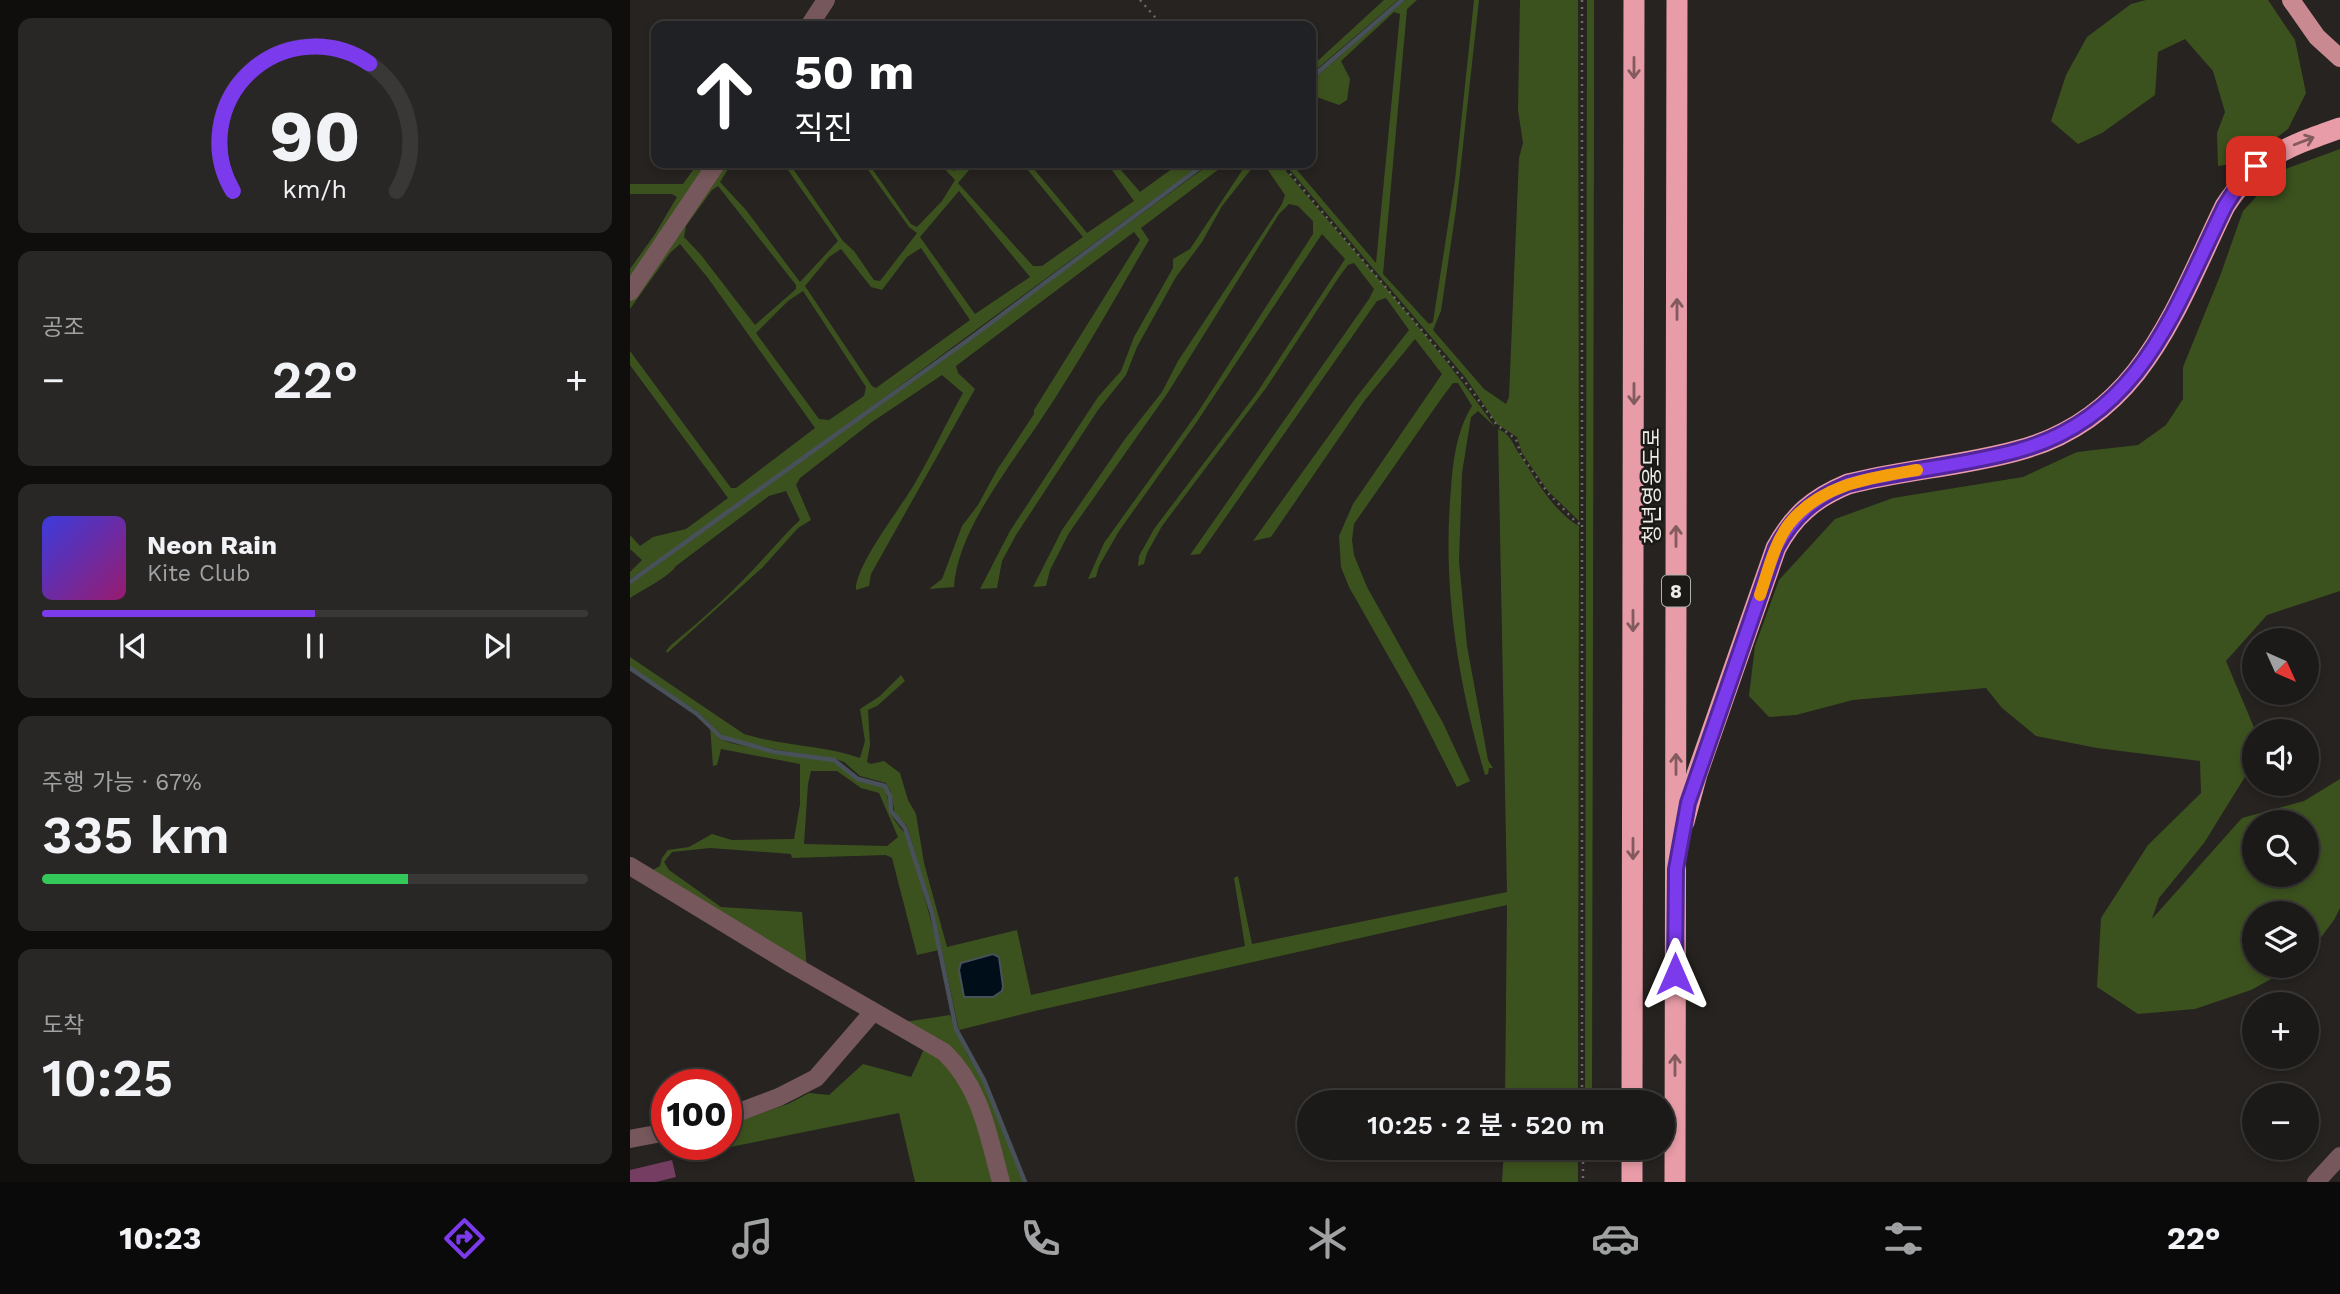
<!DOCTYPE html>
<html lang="ko">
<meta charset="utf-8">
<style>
body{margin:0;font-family:"Work Sans","Noto Sans KR",sans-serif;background:#292725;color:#f1f3f6;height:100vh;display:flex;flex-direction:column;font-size:26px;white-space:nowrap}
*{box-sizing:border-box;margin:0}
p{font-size:23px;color:#a0a1a2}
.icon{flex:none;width:38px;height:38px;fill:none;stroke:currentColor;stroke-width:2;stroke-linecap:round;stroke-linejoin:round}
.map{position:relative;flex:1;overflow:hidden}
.sheet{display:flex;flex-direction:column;gap:18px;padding:18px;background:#0f0e0d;width:630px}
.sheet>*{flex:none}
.banner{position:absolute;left:21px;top:21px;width:665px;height:147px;border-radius:14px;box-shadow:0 4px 10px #0003,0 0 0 2px #3a3837;background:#202124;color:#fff;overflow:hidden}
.needle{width:46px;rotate:135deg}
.controls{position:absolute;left:1612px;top:628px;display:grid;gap:14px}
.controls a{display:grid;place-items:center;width:77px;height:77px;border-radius:50%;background:#1c1a18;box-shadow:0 4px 10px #0003,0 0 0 2px #3a3837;font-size:35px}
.speed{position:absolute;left:21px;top:1069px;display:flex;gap:14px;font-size:35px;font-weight:700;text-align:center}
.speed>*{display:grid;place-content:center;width:91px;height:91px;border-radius:50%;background:#1c1a18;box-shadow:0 4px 10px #0003,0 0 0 2px #3a3837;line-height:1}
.speed .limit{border:10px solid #d22;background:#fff;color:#111}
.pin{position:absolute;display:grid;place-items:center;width:60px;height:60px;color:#fff;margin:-30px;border-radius:14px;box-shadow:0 4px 10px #0006}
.me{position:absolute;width:77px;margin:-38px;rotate:0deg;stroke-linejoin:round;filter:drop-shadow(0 0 5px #0008)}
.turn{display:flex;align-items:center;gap:24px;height:147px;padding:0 28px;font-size:32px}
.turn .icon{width:91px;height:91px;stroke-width:2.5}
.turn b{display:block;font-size:49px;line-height:60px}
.big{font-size:52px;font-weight:600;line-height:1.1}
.sheet .widget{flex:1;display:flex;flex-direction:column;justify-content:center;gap:10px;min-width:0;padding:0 24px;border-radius:14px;background:#292725}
.sheet .dial{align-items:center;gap:0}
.dial svg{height:182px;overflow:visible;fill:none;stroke:#3a3837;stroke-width:7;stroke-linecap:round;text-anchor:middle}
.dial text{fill:#f1f3f6;stroke:none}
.song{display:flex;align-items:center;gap:21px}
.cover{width:84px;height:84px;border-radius:10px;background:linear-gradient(135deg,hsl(240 70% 55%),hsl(320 70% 35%))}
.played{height:7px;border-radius:4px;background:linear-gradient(90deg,#7c3aed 50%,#3a3837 50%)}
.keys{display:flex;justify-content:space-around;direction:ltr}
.heat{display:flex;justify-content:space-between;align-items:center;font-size:38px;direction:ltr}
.charge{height:10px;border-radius:5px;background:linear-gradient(90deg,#34c759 67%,#3a3837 0)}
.trip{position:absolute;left:667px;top:1090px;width:378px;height:70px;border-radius:35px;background:#1c1a18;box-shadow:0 4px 10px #0003,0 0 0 2px #3a3837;font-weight:600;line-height:70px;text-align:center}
.dock{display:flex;height:112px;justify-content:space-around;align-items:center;background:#0b0a0a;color:#a0a1a2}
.dock .icon{width:49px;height:49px}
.dock .on{color:#7c3aed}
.dock b{font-size:32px;color:#f1f3f6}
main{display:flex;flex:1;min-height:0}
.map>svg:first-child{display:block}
.green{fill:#3c521e;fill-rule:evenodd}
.water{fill:#000e1a;stroke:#485159;stroke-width:2}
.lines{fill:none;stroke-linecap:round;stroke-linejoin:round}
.stream{stroke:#485159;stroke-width:4.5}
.building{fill:#753d62}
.path{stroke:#6e6b68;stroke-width:2.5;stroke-dasharray:2 5;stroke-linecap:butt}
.minor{stroke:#76575b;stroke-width:18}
.major{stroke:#c88991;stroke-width:18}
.highway{stroke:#e89ca7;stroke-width:21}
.oneway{stroke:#825b5f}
.route-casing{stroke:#51269a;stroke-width:18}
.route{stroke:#7c3aed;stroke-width:12}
.slow{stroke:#f59e0b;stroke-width:12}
.labels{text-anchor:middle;stroke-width:5;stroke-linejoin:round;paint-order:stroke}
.shield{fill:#1c1a17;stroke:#b0aeab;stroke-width:2}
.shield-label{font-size:19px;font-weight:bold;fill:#efedeb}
.street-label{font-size:21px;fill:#efedeb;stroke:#1c1a17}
</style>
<main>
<section class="sheet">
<div class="widget dial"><svg viewBox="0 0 100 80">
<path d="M14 69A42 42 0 1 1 86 69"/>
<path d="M14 69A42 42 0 0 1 74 13" stroke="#7c3aed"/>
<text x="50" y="56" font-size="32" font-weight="700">90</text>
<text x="50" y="72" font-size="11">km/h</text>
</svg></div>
<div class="widget"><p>공조</p>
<div class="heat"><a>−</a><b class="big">22°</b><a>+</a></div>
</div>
<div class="widget">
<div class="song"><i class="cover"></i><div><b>Neon Rain</b><p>Kite Club</p></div></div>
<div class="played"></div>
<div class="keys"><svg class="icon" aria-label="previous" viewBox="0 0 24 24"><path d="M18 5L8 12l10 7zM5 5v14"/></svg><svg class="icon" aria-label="pause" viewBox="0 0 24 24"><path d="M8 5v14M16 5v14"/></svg><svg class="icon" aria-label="next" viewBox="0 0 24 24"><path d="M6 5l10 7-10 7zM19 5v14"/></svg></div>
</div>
<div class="widget"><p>주행 가능 · 67%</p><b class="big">335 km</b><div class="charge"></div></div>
<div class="widget"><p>도착</p><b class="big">10:25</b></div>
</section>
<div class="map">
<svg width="1710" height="1182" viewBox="0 0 1710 1182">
<rect width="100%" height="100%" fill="#262320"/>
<g class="green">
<polygon points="754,0 768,0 681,74 681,67"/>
<polygon points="775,0 787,0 777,9 753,274 799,324 803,322 825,180 844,0 849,0 826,209 811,311 803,330 854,389 876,404 879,397 889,158 893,143 888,110 890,0 948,0 949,521 918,491 892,453 887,437 867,424 835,377 654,163 661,163 746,263 770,14 764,12 711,61 720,79 717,100 709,105 681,95 681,81"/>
<polygon points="957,0 964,0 964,112 962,1102 955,1102"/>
<polygon points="1516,0 1638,0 1665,40 1676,93 1658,129 1615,162 1588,166 1587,133 1595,112 1583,71 1555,39 1528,52 1525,95 1472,133 1448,144 1421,121 1436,75 1457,37 1501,4"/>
<path d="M 1710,149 L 1710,591 L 1637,615 L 1596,661 L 1625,730 L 1618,772 L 1574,843 L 1529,898 L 1522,919 L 1612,818 L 1674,801 L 1710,779 L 1710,908 L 1704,920 L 1677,956 L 1676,914 L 1624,914 L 1624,966 L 1665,966 L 1621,990 L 1565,1009 L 1508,1014 L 1467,987 L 1471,918 L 1518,845 L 1571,793 L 1570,761 L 1467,748 L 1406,736 L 1372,708 L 1356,688 L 1223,700 L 1166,715 L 1139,717 L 1119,696 L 1125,646 L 1149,580 L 1205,519 L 1263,498 L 1393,477 L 1447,452 L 1508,445 L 1536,425 L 1553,399 L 1553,367 L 1590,276 L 1613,211 L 1650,171 ZM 1624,822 L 1676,822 L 1676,875 L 1624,875 Z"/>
<polygon points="68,163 83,163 0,286 0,269 25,234 47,197 42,194 0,194 0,184 53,184"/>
<path d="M 90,163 L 102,163 L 90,182 L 116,210 L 170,282 L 208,241 L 153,163 L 159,163 L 213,241 L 224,251 L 244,280 L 250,281 L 287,233 L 279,227 L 233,163 L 238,163 L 281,224 L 287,227 L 312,201 L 325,180 L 309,163 L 315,163 L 324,171 L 333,163 L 345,163 L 328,183 L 403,266 L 412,266 L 453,237 L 392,163 L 399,163 L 457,233 L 504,201 L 477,163 L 485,163 L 510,192 L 550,163 L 573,163 L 89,519 L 0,579 L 0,572 L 12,560 L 0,549 L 0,535 L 10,546 L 23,537 L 56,529 L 98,498 L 0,365 L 0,351 L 101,488 L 106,488 L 185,428 L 78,278 L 50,244 L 40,253 L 0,309 L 0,297 ZM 88,186 L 166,285 L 166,289 L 125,325 L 71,255 L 54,237 L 56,226 L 82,190 ZM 329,191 L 400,277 L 345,314 L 290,237 ZM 291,248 L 340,320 L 246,388 L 242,386 L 175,286 L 199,257 L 211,249 L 241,287 L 252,290 L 277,257 ZM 173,291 L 236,387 L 234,396 L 199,420 L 189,419 L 126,333 L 158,301 Z"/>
<path d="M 581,163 L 597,163 L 511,228 L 519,240 C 484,300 450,361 412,418 C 381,465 327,531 324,587 L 299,589 L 312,579 L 332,526 L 348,505 L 367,470 L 404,414 L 404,410 L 510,240 L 504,232 L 326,366 L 328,373 L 345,389 L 241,574 L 239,586 L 226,590 C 224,567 272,506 285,483 C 302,454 316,423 333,393 L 312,375 L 242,422 L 170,478 L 166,485 L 181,520 L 168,528 L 133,567 L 37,653 L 36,651 L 41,645 C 73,619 105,590 133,559 C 146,545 156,533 170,520 L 156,491 L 139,496 L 46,566 C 39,577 12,590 0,598 L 0,583 L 271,390 Z"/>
<polygon points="617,163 626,163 592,206 572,242 546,277 507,347 496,375 468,410 386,535 372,561 367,588 350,589 380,531 468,397 491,371 504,337 543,268 543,259 560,249"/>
<path d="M 633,163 L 649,163 C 722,250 800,334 865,427 L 848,411 L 841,417 L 832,473 L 829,561 L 837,646 L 858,760 L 863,768 L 859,768 L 858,774 L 855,775 C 828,682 812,586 821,489 C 823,460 827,430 842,406 L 828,383 L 823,383 L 811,399 L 724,524 L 722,540 L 724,555 L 737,587 L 813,723 L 840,781 L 827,787 L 781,696 L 719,587 L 711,567 L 709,536 L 723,504 L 812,374 L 785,339 L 735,400 L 641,537 L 623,541 L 725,399 L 779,330 L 756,298 L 747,301 L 570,554 L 560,555 L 739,299 L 744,289 L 724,263 L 718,265 L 709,277 L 636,388 L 532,526 L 517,553 L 514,564 L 508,566 L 509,556 L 524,529 L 626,394 L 715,259 L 692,234 L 566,423 L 489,531 L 469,566 L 466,577 L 458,579 L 474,543 L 568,412 L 683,234 L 683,221 L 668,206 L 659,204 L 649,214 L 537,394 L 439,533 L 420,570 L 416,586 L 403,587 L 432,530 L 495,439 L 532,392 L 548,361 L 652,204 L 655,195 Z"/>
<path d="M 868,429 C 883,436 883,446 892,458 C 906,480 925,513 949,526 L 948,1102 L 875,1102 L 877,905 L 405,1011 L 329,1030 L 305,919 L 277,826 L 265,815 L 261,792 L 256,783 L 230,776 L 214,762 L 206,759 L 148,750 L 94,737 L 68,712 L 0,667 L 0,657 L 114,734 C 152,746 193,745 230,758 L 235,741 L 230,709 L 250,696 L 271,675 L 275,681 L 247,706 L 238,710 L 240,745 L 237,762 L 241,764 L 254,761 L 270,773 L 278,800 L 286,814 L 294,863 L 317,947 L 387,930 L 401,995 L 615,946 L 604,878 L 608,876 L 622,944 L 877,892 Z"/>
<path d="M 80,725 L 90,739 L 101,743 L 145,753 L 203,761 L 228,780 L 254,787 C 258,795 258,802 260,811 C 263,822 274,829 279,841 L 309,950 L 287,955 L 262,858 L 256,855 L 162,858 L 161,854 L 80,848 L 42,852 L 34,862 L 39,870 L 91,907 L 172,912 L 177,969 L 19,872 L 30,866 L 32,858 L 38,850 L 59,847 L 82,834 L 102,840 L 164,839 L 170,804 L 170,764 L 91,749 L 87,765 L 83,766 ZM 181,771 L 207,771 L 231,788 L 249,793 L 268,837 L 257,846 L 174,844 L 178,784 Z"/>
<polygon points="320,1015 337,1054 353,1080 393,1182 376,1182 342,1080 268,1023"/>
<path d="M 295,1047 C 340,1073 350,1135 362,1182 L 285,1182 L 269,1113 L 60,1155 L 57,1145 L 96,1144 L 96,1125 L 158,1104 L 179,1093 L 199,1095 L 233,1064 L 281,1077 Z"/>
<polygon points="874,1148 948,1148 948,1182 872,1182"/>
</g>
<polygon class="water" points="363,954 369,957 373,986 372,991 363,997 334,997 329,970 331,963"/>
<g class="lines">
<g class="stream">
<polyline points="681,78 772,0"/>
<polyline points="0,582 338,340 576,163"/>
<polyline points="0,668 67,714 91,737 145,752 204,760 228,779 255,786 260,796 261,811 275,828 302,913 326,1029 354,1080 395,1182"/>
</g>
</g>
<polygon class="building" points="42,1160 46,1177 26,1182 0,1182 0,1170"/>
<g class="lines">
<g class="path">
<polyline points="510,0 533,26"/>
<polyline points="952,0 952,1102"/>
<polyline points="651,163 833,379 867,425 886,439 891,455 918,493 946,522 952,525"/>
<polyline points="953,1148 953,1182"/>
</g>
<g class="minor">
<polyline points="179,26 196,0"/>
<polyline points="0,292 87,163"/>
<path d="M 0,866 L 163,965 L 314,1052 C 351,1087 358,1135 371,1182"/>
<polyline points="96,1117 149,1097 186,1078 243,1012"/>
<polyline points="0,1139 37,1132"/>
<polyline points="1686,1182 1710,1156"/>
</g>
<polyline class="major" points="1661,0 1687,37 1710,58"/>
<g class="highway">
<path d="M 1054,822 L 1067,774 L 1146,548 C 1163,516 1184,498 1218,484 C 1273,470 1331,466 1386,451 C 1511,419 1545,309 1595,206 C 1628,156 1656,147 1710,128"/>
<polyline points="1002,1102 1004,0"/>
<polyline points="1002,1182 1002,1148"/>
<polyline points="1045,1182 1047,0"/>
</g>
</g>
<defs><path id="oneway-shaft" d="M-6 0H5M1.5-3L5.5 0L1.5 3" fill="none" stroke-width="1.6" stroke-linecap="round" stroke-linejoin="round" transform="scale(1.75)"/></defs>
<g class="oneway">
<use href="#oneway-shaft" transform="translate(1004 68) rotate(90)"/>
<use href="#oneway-shaft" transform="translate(1674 141) rotate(-21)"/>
<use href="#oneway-shaft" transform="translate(1047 309) rotate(-90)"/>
<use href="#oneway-shaft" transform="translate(1004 394) rotate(90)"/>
<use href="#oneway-shaft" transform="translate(1046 536) rotate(-90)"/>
<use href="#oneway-shaft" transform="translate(1003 621) rotate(90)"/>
<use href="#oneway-shaft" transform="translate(1046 764) rotate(-90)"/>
<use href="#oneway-shaft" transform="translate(1003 849) rotate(90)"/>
<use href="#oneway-shaft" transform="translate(1045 1065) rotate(-90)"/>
</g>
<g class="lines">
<defs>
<path id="route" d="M 1045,974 L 1046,869 L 1058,803 L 1146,548 C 1163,516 1184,498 1218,484 C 1273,470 1331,466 1386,451 C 1511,418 1544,310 1595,206 L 1609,184 L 1626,166"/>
</defs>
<use href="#route" class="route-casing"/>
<use href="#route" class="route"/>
<path class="slow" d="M 1130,595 C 1138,571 1144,544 1159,524 C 1191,484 1240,478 1287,470"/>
</g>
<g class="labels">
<rect class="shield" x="1032" y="575.5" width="28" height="31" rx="5"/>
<g class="shield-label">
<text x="1046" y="598">8</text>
</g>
<g class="street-label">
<text transform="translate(1022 486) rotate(-90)" y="7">청년영웅도로</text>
</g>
</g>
</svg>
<div class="controls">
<a><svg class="needle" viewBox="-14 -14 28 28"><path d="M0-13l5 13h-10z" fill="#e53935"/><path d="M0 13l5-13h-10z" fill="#a0a1a2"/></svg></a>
<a><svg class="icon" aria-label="sound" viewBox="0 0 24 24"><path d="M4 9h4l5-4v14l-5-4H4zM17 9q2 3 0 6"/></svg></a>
<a><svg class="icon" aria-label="search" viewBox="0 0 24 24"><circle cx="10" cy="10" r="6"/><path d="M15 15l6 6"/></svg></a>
<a><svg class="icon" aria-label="layers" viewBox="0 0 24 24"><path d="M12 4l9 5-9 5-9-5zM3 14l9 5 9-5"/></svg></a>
<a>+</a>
<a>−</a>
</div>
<div class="speed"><div class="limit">100</div></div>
<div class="pin" style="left:1626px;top:166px;background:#d93025"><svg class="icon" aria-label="arrive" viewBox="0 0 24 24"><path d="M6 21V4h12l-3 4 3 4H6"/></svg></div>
<svg class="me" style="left:1045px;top:974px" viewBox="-20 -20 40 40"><path d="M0-17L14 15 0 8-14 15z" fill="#7c3aed" stroke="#fff" stroke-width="4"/></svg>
<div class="trip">10:25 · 2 분 · 520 m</div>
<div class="banner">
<div class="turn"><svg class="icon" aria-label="ahead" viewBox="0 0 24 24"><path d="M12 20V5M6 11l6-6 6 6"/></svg><div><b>50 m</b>직진</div></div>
</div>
</div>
</main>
<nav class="dock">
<b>10:23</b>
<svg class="icon on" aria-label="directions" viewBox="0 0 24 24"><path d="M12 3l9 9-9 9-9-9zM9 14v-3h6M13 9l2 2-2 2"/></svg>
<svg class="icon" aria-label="music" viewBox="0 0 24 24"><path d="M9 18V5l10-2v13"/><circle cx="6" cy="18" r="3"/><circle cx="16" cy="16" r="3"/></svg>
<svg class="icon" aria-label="phone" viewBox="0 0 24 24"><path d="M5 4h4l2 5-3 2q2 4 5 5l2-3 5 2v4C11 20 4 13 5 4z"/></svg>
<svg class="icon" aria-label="climate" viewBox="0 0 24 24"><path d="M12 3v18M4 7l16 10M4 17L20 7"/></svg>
<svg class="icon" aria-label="car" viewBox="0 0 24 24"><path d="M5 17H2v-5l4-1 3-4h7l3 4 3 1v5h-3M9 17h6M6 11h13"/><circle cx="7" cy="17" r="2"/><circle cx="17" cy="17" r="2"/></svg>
<svg class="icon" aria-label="filters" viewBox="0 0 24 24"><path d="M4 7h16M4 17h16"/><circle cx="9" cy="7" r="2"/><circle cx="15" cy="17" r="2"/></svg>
<b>22°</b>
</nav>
